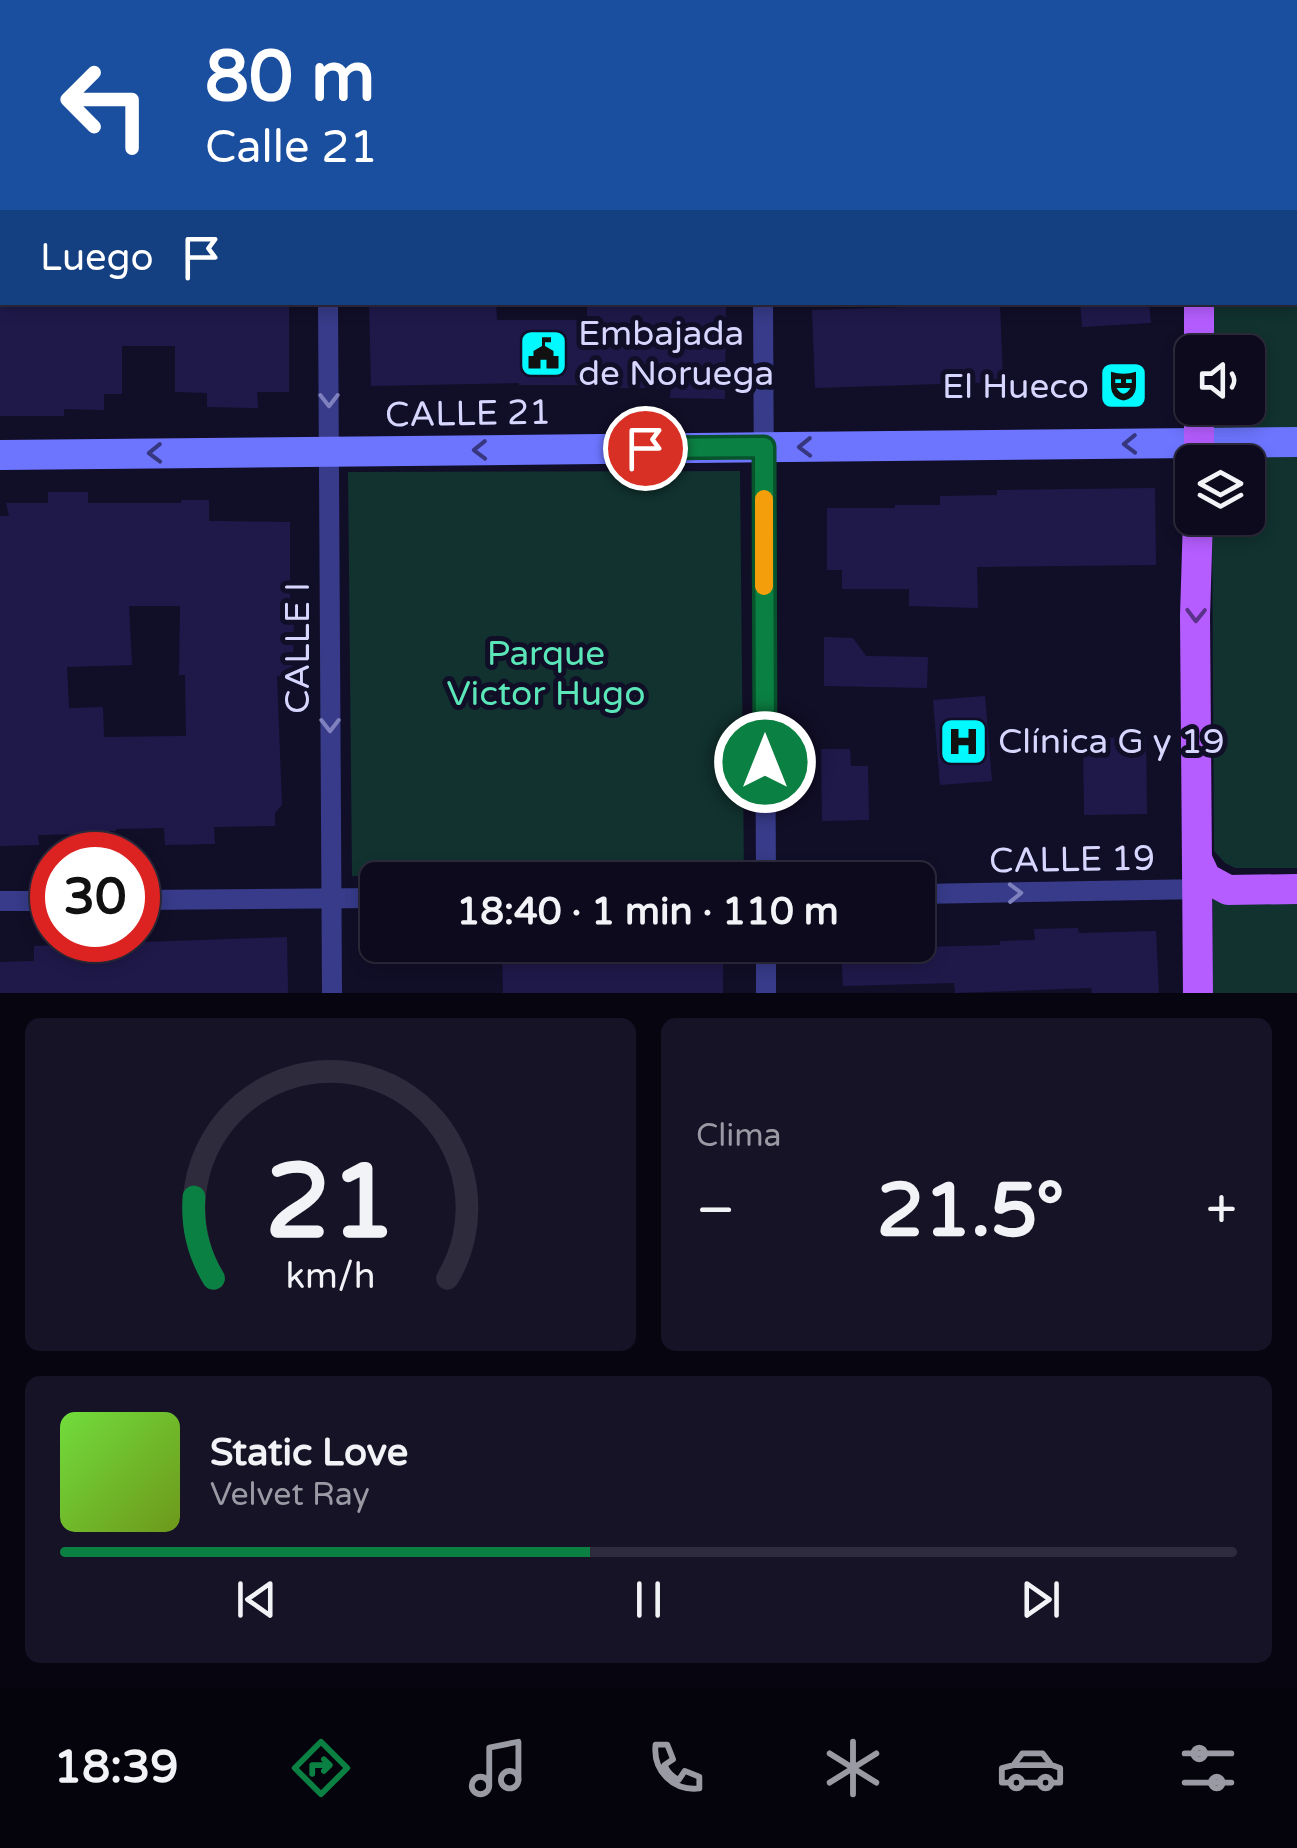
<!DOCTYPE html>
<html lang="es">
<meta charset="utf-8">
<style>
body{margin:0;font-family:"Varela Round",sans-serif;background:#161327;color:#f1f3f6;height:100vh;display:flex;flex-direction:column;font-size:38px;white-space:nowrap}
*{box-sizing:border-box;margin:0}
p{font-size:32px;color:#9a9aa4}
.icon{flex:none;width:55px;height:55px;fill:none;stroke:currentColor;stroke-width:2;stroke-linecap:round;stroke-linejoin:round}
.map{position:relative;height:993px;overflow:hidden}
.side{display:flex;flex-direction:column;gap:25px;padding:25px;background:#070610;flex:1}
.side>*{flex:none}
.top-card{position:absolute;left:0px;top:0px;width:1298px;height:305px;box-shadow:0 5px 15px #0003,0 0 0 2px #2d2b3c;background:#1a4fa0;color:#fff;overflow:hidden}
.fabs{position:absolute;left:1175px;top:335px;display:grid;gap:20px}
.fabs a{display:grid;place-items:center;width:90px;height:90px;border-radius:15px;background:#0d0a1e;box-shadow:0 5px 15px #0003,0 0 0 2px #2d2b3c;font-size:50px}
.speed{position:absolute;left:30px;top:832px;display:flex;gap:20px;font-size:50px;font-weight:700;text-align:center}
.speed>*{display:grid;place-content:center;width:130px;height:130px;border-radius:50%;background:#0d0a1e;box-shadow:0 5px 15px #0003,0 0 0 2px #2d2b3c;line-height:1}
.speed .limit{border:15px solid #d22;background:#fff;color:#111}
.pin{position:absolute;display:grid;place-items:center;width:85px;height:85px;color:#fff;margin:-42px;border:5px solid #fff;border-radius:50%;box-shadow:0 2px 10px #0007}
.me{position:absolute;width:110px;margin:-55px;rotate:0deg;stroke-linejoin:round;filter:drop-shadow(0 0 8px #0008)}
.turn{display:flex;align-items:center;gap:35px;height:210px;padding:0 40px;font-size:45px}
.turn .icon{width:130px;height:130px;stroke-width:2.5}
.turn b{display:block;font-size:70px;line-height:85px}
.then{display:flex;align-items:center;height:95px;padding:0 40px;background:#0003;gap:20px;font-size:38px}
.big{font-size:75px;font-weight:800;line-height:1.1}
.side .tile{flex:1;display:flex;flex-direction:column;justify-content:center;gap:15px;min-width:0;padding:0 35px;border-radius:15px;background:#161327}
.side .dial{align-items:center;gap:0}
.dial svg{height:260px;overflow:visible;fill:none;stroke:#2d2b3c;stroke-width:7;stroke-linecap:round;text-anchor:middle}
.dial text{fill:#f1f3f6;stroke:none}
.song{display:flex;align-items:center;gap:30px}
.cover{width:120px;height:120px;border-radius:15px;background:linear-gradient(135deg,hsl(100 70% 55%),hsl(80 70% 35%))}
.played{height:10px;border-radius:5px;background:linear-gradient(90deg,#0b8043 45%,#2d2b3c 45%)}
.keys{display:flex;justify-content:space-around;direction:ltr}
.heat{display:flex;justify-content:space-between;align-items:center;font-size:55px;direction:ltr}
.side .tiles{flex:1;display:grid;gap:25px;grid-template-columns:1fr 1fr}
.tile:last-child{grid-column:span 2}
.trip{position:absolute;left:360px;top:862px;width:575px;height:100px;border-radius:15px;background:#0d0a1e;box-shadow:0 5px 15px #0003,0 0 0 2px #2d2b3c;font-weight:800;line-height:100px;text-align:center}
.tabs{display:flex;height:160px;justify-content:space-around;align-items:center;background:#05040c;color:#9a9aa4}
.tabs .icon{width:70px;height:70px}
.tabs .active{color:#0b8043}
.tabs b{font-size:45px;color:#f1f3f6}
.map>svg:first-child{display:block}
.green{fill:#11322f}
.building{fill:#1f194a;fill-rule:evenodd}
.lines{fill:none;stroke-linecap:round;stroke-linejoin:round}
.street{stroke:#373b89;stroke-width:20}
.secondary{stroke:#6d75ff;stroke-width:30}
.primary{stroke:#b55dff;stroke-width:30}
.oneway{stroke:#7f81be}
.oneway2{stroke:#36377e}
.oneway3{stroke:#5b3289}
.route-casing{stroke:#07532c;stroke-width:25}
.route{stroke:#0b8043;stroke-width:18}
.slow{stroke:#f59e0b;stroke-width:18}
.labels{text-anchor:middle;stroke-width:10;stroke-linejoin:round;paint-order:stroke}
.poi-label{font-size:35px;fill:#d7d6ff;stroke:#110e28;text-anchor:start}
.street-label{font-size:35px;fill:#d7d6ff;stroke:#110e28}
.park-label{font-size:35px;fill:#5be6b8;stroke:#110e28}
</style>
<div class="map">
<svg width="1297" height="993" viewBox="0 0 1297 993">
<rect width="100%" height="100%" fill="#110e28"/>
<g class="green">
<polygon points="1295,26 1297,27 1297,430 1212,430 1212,408 1248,408 1248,352 1212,352 1211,303 1295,302"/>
<polygon points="1211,456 1297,456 1297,868 1235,868 1225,863 1214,851 1212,518 1248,518 1248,462 1211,462"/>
<polygon points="740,471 744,875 352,876 348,472"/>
<rect x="1213" y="898" width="84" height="95"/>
</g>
<g class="building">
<polygon points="0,302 289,302 289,392 257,392 258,408 207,407 207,393 175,392 175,346 122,346 122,394 104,394 104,410 64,409 64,416 0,416"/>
<polygon points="369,302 496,302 497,320 587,320 587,302 726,302 725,399 670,398 671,388 598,388 599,385 519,385 519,383 371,386"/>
<polygon points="1080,302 1149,302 1151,323 1082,327"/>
<polygon points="1000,304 1003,382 815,388 812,310"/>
<polygon points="1155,488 1156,565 977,567 978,608 909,606 909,589 842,589 842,570 827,570 827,508 895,508 895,505 940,505 940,496 997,495 997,490"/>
<path d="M 48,492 L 88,492 L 88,503 L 181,503 L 181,500 L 209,500 L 209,521 L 290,522 L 290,608 L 294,608 L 293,677 L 277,676 L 282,805 L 275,813 L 275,826 L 214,827 L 215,844 L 165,845 L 164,828 L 116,829 L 116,831 L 110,831 L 110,846 L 86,847 L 86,834 L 38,835 L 39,845 L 0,846 L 0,516 L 9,516 L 6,503 L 48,503 ZM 129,606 L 180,606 L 179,675 L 185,675 L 186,736 L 104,737 L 103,707 L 69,708 L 67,667 L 132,665 Z"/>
<polygon points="824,637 853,638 866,656 928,657 927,688 824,686"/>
<polygon points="985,696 992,781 940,785 933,700"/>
<polygon points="1146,737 1147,814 1084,815 1083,738"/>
<polygon points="821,749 850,749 851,766 868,766 869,820 822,821"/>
<polygon points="1078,928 1079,933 1156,931 1159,993 1092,993 1091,988 955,993 954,983 843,986 841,949 1000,945 1000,941 1035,940 1034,929"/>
<polygon points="287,937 288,993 0,993 0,962 34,961 34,946"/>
<polygon points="502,945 723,945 723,993 503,993"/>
</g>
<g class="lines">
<g class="street">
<polyline points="327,0 327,2"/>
<polyline points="762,0 762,2"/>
<polyline points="328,302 332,993"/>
<polyline points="763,302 766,880"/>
<polyline points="918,894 1205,889"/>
<polyline points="138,900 378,898"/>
<polyline points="0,901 52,901"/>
<polyline points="766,945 766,993"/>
</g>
<polyline class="secondary" points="0,455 1297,442"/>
<g class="primary">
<polyline points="1274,0 1286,2"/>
<polyline points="1198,2 1198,0"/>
<polyline points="1246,2 1256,0"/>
<polyline points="1199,352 1199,302"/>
<polyline points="1199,462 1199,408"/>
<polyline points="1198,861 1206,878 1228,890 1297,889"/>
<polyline points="1198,993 1195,616 1198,518"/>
</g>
</g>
<defs><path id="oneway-chevron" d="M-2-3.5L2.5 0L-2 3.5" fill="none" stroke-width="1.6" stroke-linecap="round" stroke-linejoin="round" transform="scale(2.5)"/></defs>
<g class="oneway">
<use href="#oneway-chevron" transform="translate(329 400) rotate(90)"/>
<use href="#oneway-chevron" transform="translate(330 725) rotate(90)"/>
<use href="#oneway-chevron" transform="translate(1015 893) rotate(-1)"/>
</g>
<g class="oneway2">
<use href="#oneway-chevron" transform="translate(1130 444) rotate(179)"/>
<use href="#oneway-chevron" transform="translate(805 447) rotate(179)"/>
<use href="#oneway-chevron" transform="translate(480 450) rotate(179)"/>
<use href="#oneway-chevron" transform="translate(155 453) rotate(179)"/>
</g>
<use class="oneway3" href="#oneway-chevron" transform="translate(1196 615) rotate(91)"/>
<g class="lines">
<defs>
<polyline id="route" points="645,448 764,447 765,762"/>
</defs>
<use href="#route" class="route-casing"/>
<use href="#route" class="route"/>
<polyline class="slow" points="764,499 764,586"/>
</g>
<defs>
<symbol id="civic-square" viewBox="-11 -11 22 22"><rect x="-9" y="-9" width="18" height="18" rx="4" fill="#02faff" stroke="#110e28"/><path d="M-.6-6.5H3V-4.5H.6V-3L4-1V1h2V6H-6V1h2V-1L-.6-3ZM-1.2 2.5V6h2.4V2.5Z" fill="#111"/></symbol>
<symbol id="theatre-square" viewBox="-11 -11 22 22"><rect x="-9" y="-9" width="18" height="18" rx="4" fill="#02faff" stroke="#110e28"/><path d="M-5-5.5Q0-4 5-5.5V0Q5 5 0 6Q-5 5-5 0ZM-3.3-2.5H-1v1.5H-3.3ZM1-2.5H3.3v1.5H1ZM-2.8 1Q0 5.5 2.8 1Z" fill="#111"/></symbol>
<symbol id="hospital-square" viewBox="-11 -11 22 22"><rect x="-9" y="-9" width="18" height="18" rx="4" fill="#02faff" stroke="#110e28"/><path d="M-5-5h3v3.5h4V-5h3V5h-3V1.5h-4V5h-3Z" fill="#111"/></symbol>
</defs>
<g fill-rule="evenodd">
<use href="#civic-square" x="516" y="326" width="55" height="55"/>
<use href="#theatre-square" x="1096" y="358" width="55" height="55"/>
<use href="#hospital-square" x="936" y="714" width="55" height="55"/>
</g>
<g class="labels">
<g class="poi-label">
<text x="578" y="345">Embajada<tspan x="578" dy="40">de Noruega</tspan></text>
<text x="1089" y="398" text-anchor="end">El Hueco</text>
<text x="998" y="753">Clínica G y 19</text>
</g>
<g class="street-label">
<text transform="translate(468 413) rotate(-1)" y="12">CALLE 21</text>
<text transform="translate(297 648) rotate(-90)" y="12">CALLE I</text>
<text transform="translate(1072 859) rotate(-1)" y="12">CALLE 19</text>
</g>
<g class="park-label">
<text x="546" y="665">Parque<tspan x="546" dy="40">Victor Hugo</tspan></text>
</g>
</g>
</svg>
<div class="fabs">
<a><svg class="icon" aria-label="sound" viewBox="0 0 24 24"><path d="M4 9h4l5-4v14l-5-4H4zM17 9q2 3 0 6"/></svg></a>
<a><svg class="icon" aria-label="layers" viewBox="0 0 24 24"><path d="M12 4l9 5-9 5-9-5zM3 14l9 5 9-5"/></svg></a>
</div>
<div class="speed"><div class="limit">30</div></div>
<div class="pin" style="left:645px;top:448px;background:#d93025"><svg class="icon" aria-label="arrive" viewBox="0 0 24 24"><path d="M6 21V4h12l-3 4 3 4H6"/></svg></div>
<svg class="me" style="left:765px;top:762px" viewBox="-20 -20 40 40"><circle r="17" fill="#0b8043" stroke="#fff" stroke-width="3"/><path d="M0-11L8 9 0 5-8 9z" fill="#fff"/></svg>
<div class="trip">18:40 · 1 min · 110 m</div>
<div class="top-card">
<div class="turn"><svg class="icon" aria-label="left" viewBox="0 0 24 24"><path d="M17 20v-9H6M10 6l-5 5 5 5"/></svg><div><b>80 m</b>Calle 21</div></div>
<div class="then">Luego<svg class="icon" aria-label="arrive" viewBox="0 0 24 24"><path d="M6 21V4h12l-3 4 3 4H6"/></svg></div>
</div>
</div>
<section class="side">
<div class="tiles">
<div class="tile dial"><svg viewBox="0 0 100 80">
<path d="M14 69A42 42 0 1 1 86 69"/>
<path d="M14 69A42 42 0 0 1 8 44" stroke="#0b8043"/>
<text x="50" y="56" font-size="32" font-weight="700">21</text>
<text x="50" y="72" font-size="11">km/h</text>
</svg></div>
<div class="tile"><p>Clima</p>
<div class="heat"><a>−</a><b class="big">21.5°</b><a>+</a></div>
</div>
<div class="tile">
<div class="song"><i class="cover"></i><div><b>Static Love</b><p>Velvet Ray</p></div></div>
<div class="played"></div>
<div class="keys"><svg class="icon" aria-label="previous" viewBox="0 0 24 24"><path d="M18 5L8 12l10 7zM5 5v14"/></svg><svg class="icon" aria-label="pause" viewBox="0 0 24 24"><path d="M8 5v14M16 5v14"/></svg><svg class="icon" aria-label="next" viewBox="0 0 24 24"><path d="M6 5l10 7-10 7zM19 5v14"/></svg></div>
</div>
</div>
</section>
<nav class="tabs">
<b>18:39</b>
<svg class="icon active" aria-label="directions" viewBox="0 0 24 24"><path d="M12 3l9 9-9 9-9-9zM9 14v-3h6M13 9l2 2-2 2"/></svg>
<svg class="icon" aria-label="music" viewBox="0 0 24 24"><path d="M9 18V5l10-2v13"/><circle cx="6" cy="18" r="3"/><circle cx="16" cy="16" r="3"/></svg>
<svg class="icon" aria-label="phone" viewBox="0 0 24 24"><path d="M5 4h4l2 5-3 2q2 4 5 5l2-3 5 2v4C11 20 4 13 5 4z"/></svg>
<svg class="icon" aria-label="climate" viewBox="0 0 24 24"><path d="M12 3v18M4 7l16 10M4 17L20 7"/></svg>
<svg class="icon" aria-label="car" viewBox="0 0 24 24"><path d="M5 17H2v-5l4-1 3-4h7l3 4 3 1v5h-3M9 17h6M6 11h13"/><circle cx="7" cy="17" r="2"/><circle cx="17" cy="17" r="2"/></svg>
<svg class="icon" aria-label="filters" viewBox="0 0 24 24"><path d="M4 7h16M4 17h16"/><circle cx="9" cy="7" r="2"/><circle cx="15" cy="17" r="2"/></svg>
</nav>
